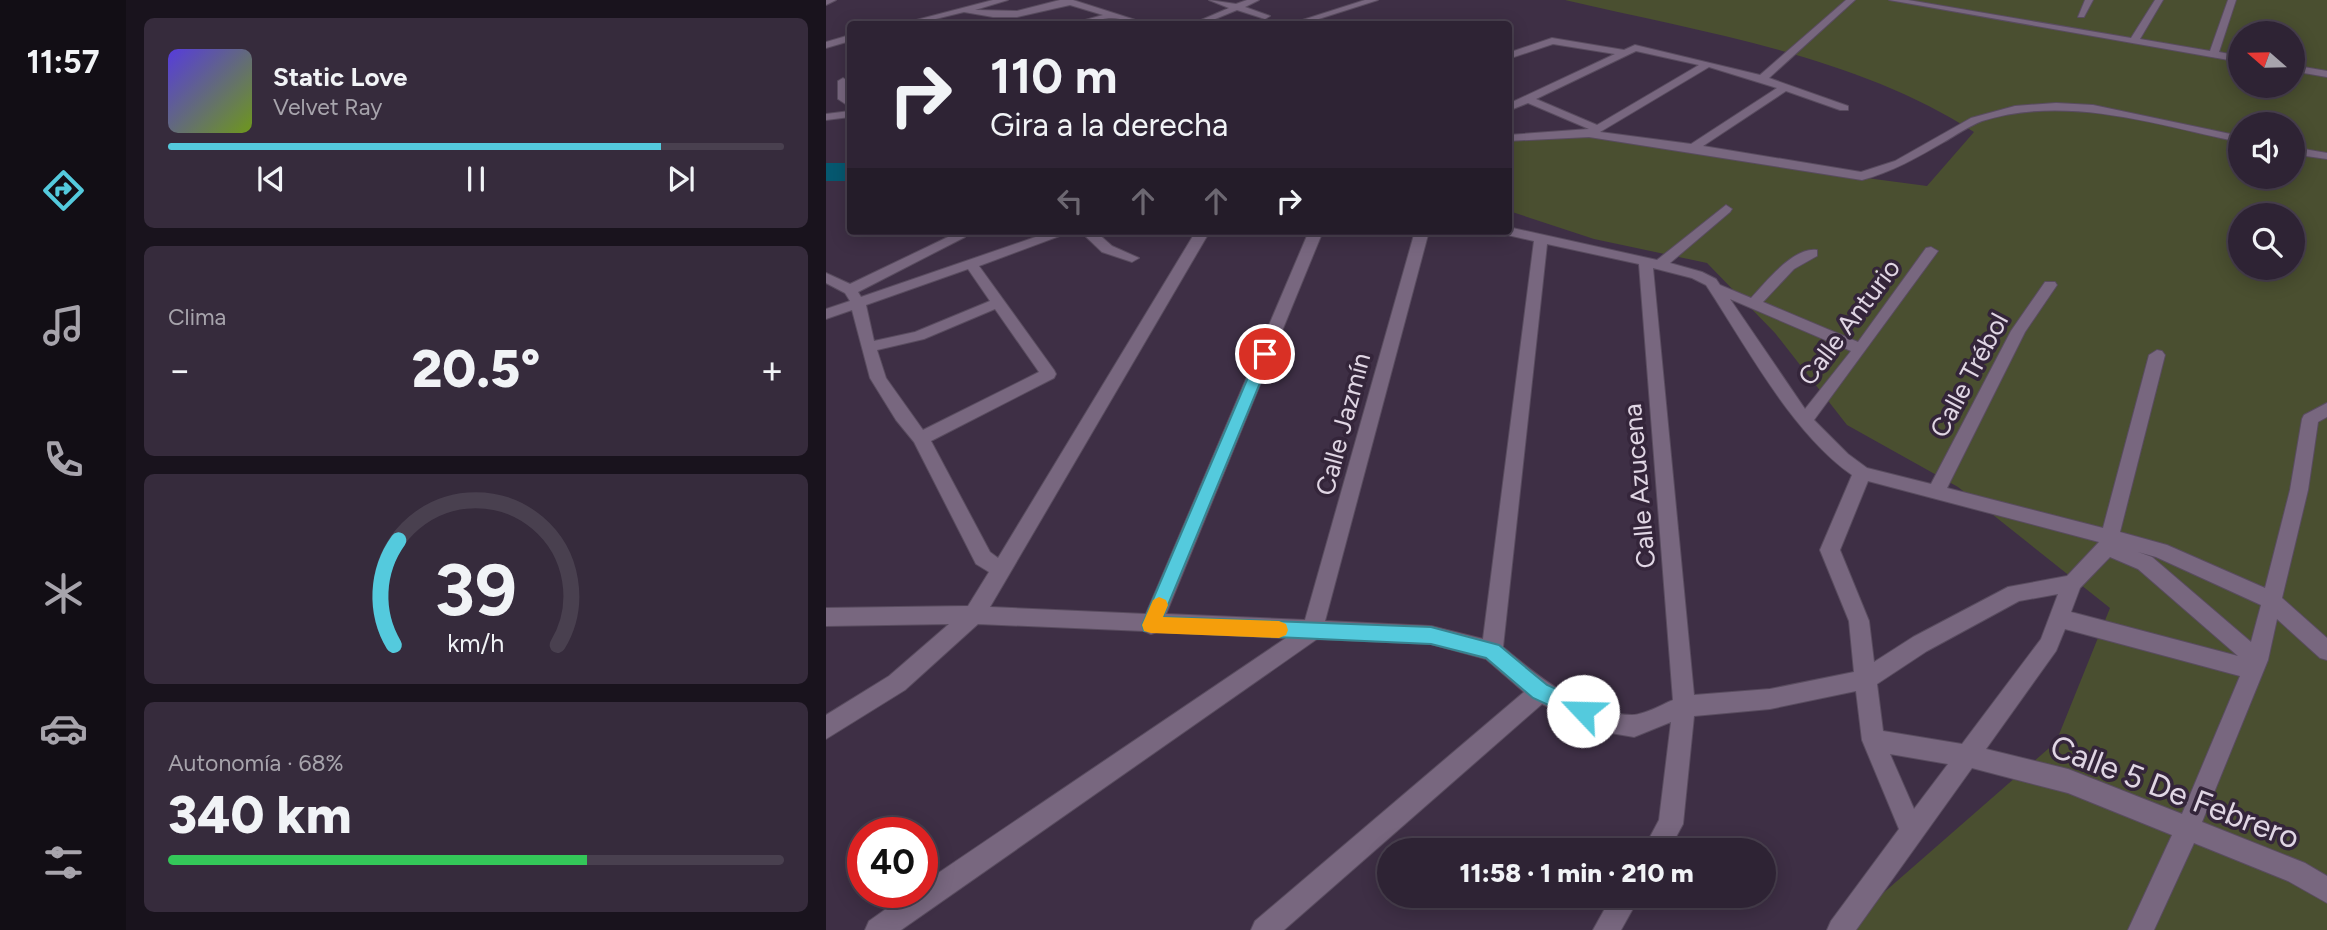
<!DOCTYPE html>
<html lang="es">
<meta charset="utf-8">
<style>
body{margin:0;font-family:Figtree,sans-serif;background:#362b3c;color:#f1f3f6;height:100vh;display:flex;flex-direction:column;font-size:26px;white-space:nowrap}
*{box-sizing:border-box;margin:0}
p{font-size:23px;color:#a7a4ac}
.icon{flex:none;width:38px;height:38px;fill:none;stroke:currentColor;stroke-width:2;stroke-linecap:round;stroke-linejoin:round}
.map{position:relative;flex:1;overflow:hidden}
.drawer{display:flex;flex-direction:column;gap:18px;padding:18px;background:#19131d;width:700px}
.drawer>*{flex:none}
.banner{position:absolute;left:21px;top:21px;width:665px;height:214px;border-radius:7px;box-shadow:0 4px 18px #0003,0 0 0 2px #49404f;background:#2e2334;color:#f1f3f6;overflow:hidden}
.needle{width:46px;rotate:290deg}
.fabs{position:absolute;left:1402px;top:21px;display:grid;gap:14px}
.fabs a{display:grid;place-items:center;width:77px;height:77px;border-radius:50%;background:#2e2334;box-shadow:0 4px 18px #0003,0 0 0 2px #49404f;font-size:35px}
.speed{position:absolute;left:21px;top:817px;display:flex;gap:14px;font-size:35px;font-weight:700;text-align:center}
.speed>*{display:grid;place-content:center;width:91px;height:91px;border-radius:50%;background:#2e2334;box-shadow:0 4px 18px #0003,0 0 0 2px #49404f;line-height:1}
.speed .limit{border:10px solid #d22;background:#fff;color:#111}
.pin{position:absolute;display:grid;place-items:center;width:60px;height:60px;color:#fff;margin:-30px;border:4px solid #fff;border-radius:50%;box-shadow:0 2px 7px #0007}
.me{position:absolute;width:77px;margin:-38px;rotate:294deg;stroke-linejoin:round;filter:drop-shadow(0 0 5px #0008)}
.turn{display:flex;align-items:center;gap:24px;height:147px;padding:0 28px;font-size:32px}
.turn .icon{width:91px;height:91px;stroke-width:2.5}
.turn b{display:block;font-size:49px;line-height:60px}
.lanes{display:flex;align-items:center;height:66px;padding:0 28px;background:#0003;justify-content:center;gap:35px;direction:ltr}
.lanes .off{opacity:.35}
.big{font-size:52px;font-weight:800;line-height:1.1}
.drawer .card{flex:1;display:flex;flex-direction:column;justify-content:center;gap:10px;min-width:0;padding:0 24px;border-radius:10px;background:#362b3c}
.drawer .dial{align-items:center;gap:0}
.dial svg{height:182px;overflow:visible;fill:none;stroke:#49404f;stroke-width:7;stroke-linecap:round;text-anchor:middle}
.dial text{fill:#f1f3f6;stroke:none}
.song{display:flex;align-items:center;gap:21px}
.cover{width:84px;height:84px;border-radius:10px;background:linear-gradient(135deg,hsl(250 70% 55%),hsl(80 70% 35%))}
.played{height:7px;border-radius:4px;background:linear-gradient(90deg,#54cadd 80%,#49404f 80%)}
.keys{display:flex;justify-content:space-around;direction:ltr}
.heat{display:flex;justify-content:space-between;align-items:center;font-size:38px;direction:ltr}
.charge{height:10px;border-radius:5px;background:linear-gradient(90deg,#34c759 68%,#49404f 0)}
.trip{position:absolute;left:551px;top:838px;width:399px;height:70px;border-radius:35px;background:#2e2334;box-shadow:0 4px 18px #0003,0 0 0 2px #49404f;font-weight:800;line-height:70px;text-align:center}
main{display:flex;flex:1;min-height:0}
.tab-bar{display:flex;flex-direction:column;width:126px;justify-content:space-around;align-items:center;background:#120e15;color:#a7a4ac}
.tab-bar .icon{width:49px;height:49px}
.tab-bar .on{color:#54cadd}
.tab-bar b{font-size:32px;color:#f1f3f6}
.map>svg:first-child{display:block}
.green{fill:#4a4f30;fill-rule:evenodd}
.lines{fill:none;stroke-linecap:round;stroke-linejoin:round}
.river{fill:#065870;fill-rule:evenodd}
.minor-casing{stroke:#594c5f;stroke-width:2}
.minor{fill:#78677f;fill-rule:evenodd}
.route{fill:#54cadd;stroke:#378390;stroke-width:2}
.slow{fill:#f59e0b}
.labels{text-anchor:middle;stroke-width:7;stroke-linejoin:round;paint-order:stroke}
.street-label{font-size:26px;fill:#e0d6e4;stroke:#34253a}
.near-street-label{font-size:32px;fill:#e0d6e4;stroke:#34253a}
</style>
<main>
<nav class="tab-bar">
<b>11:57</b>
<svg class="icon on" aria-label="directions" viewBox="0 0 24 24"><path d="M12 3l9 9-9 9-9-9zM9 14v-3h6M13 9l2 2-2 2"/></svg>
<svg class="icon" aria-label="music" viewBox="0 0 24 24"><path d="M9 18V5l10-2v13"/><circle cx="6" cy="18" r="3"/><circle cx="16" cy="16" r="3"/></svg>
<svg class="icon" aria-label="phone" viewBox="0 0 24 24"><path d="M5 4h4l2 5-3 2q2 4 5 5l2-3 5 2v4C11 20 4 13 5 4z"/></svg>
<svg class="icon" aria-label="climate" viewBox="0 0 24 24"><path d="M12 3v18M4 7l16 10M4 17L20 7"/></svg>
<svg class="icon" aria-label="car" viewBox="0 0 24 24"><path d="M5 17H2v-5l4-1 3-4h7l3 4 3 1v5h-3M9 17h6M6 11h13"/><circle cx="7" cy="17" r="2"/><circle cx="17" cy="17" r="2"/></svg>
<svg class="icon" aria-label="filters" viewBox="0 0 24 24"><path d="M4 7h16M4 17h16"/><circle cx="9" cy="7" r="2"/><circle cx="15" cy="17" r="2"/></svg>
</nav>
<section class="drawer">
<div class="card">
<div class="song"><i class="cover"></i><div><b>Static Love</b><p>Velvet Ray</p></div></div>
<div class="played"></div>
<div class="keys"><svg class="icon" aria-label="previous" viewBox="0 0 24 24"><path d="M18 5L8 12l10 7zM5 5v14"/></svg><svg class="icon" aria-label="pause" viewBox="0 0 24 24"><path d="M8 5v14M16 5v14"/></svg><svg class="icon" aria-label="next" viewBox="0 0 24 24"><path d="M6 5l10 7-10 7zM19 5v14"/></svg></div>
</div>
<div class="card"><p>Clima</p>
<div class="heat"><a>−</a><b class="big">20.5°</b><a>+</a></div>
</div>
<div class="card dial"><svg viewBox="0 0 100 80">
<path d="M14 69A42 42 0 1 1 86 69"/>
<path d="M14 69A42 42 0 0 1 16 23" stroke="#54cadd"/>
<text x="50" y="56" font-size="32" font-weight="700">39</text>
<text x="50" y="72" font-size="11">km/h</text>
</svg></div>
<div class="card"><p>Autonomía · 68%</p><b class="big">340 km</b><div class="charge"></div></div>
</section>
<div class="map">
<svg width="1501" height="930" viewBox="0 0 1501 930">
<rect width="100%" height="100%" fill="#3e2f45"/>
<path class="green" d="M 739,0 L 1501,0 L 1501,930 L 1015,930 L 1230,742 L 1284,608 L 1132,487 L 1021,425 L 949,333 L 881,263 L 768,239 L 683,211 L 683,136 L 768,135 L 950,166 L 1101,186 L 1148,132 C 1029,55 875,32 739,0 ZM 1414,33 L 1466,33 L 1466,86 L 1414,86 ZM 1414,124 L 1466,124 L 1466,177 L 1414,177 ZM 1414,215 L 1466,215 L 1466,268 L 1414,268 Z"/>
<g class="lines">
<rect class="river" x="0" y="163" width="24" height="18"/>
<defs>
<g id="minor">
<polygon points="0,0 10,0 0,5"/>
<path d="M 167,0 L 182,0 L 149,10 L 191,11 L 234,0 L 247,0 L 322,24 C 309,25 296,17 283,18 C 270,20 259,24 245,24 L 277,15 L 244,5 L 191,17 L 167,17 L 138,12 L 89,24 L 75,24 Z"/>
<polygon points="383,0 410,4 421,0 433,0 419,7 444,16 439,19 411,10 377,24 366,24 403,8"/>
<polygon points="539,0 552,0 477,24 464,24"/>
<path d="M 1020,0 L 1029,0 L 943,78 L 1022,106 L 1022,110 L 1014,110 L 960,91 L 877,146 L 1035,172 L 1069,161 L 1145,118 L 1189,106 L 1230,103 L 1267,105 L 1414,136 L 1414,142 C 1330,125 1241,94 1156,121 C 1143,126 1130,135 1118,142 C 1092,157 1066,172 1036,180 L 763,137 L 682,141 L 682,135 L 763,129 L 702,103 L 682,111 L 682,104 L 789,54 L 727,44 L 682,59 L 682,53 L 726,38 L 798,50 L 809,45 L 934,75 ZM 810,51 L 873,65 L 771,125 L 710,99 ZM 883,67 L 951,88 L 865,144 L 774,132 Z"/>
<polygon points="1063,0 1082,0 1305,38 1329,0 1337,0 1314,39 1384,51 1402,0 1410,0 1393,52 1414,56 1414,62"/>
<polygon points="1259,0 1267,0 1258,17 1252,17"/>
<polygon points="24,35 24,41 0,48 0,42"/>
<polygon points="1466,65 1501,71 1501,77 1466,71"/>
<polygon points="17,78 22,81 24,107 12,99 12,81"/>
<polygon points="24,111 24,117 0,120 0,114"/>
<polygon points="1466,147 1501,153 1501,159 1466,154"/>
<path d="M 900,205 L 906,209 L 904,212 L 844,263 L 876,272 L 890,279 L 894,285 L 925,298 C 939,283 968,246 991,250 L 991,256 L 968,269 L 937,302 L 1032,342 L 1100,248 L 1105,247 L 1112,251 L 988,420 L 1022,454 L 1041,468 L 1105,484 L 1185,331 L 1219,282 L 1229,282 L 1231,285 L 1199,332 L 1121,488 L 1277,528 L 1323,355 L 1331,350 L 1336,351 L 1339,355 L 1294,532 L 1341,545 L 1439,588 L 1464,490 L 1476,419 L 1478,415 L 1501,403 L 1501,417 L 1492,422 L 1482,490 L 1456,598 L 1501,638 L 1501,660 L 1494,658 L 1451,619 L 1442,660 L 1376,822 L 1479,863 L 1501,876 L 1501,903 L 1462,881 L 1368,843 L 1328,930 L 1302,930 L 1346,835 L 1242,793 L 1146,768 L 1030,930 L 1001,930 L 1005,921 L 1073,829 L 1036,740 L 1030,691 L 944,709 L 868,716 L 857,824 L 843,850 L 817,850 L 833,820 L 845,722 L 808,737 L 779,732 L 716,704 L 458,930 L 425,930 L 429,921 L 698,692 L 660,659 L 605,644 L 491,639 L 75,930 L 39,930 L 43,921 L 84,892 L 96,892 L 96,884 L 460,638 L 331,632 L 325,634 L 318,631 L 152,624 L 79,690 L 0,739 L 0,715 L 63,676 L 123,624 L 0,626 L 0,608 L 142,606 L 163,572 L 150,564 L 88,442 L 70,420 L 44,378 L 26,310 L 0,319 L 0,309 L 24,301 L 19,293 L 0,283 L 0,273 L 24,284 L 122,237 L 115,231 L 131,231 L 139,237 L 32,292 L 35,297 L 227,231 L 247,231 L 153,266 L 228,370 L 230,374 L 228,378 L 105,441 L 164,552 L 172,558 L 370,231 L 384,231 L 164,607 L 320,614 L 483,231 L 497,231 L 340,614 L 479,620 L 589,231 L 603,231 L 499,621 L 605,626 L 657,639 L 708,241 L 677,234 L 675,231 L 682,231 L 682,227 L 831,260 ZM 721,244 L 813,264 L 847,700 C 835,705 818,715 806,715 C 758,714 711,676 677,647 ZM 827,268 L 866,278 L 880,285 C 921,347 965,432 1026,475 L 994,550 L 1023,621 L 1028,672 L 944,689 L 868,695 ZM 142,269 L 164,301 L 89,332 L 48,341 L 40,305 ZM 904,299 L 1025,351 L 979,409 ZM 169,309 L 213,372 L 97,430 L 60,378 L 51,350 L 98,339 ZM 1042,481 L 1273,542 L 1241,576 L 1182,587 L 1087,637 L 1048,662 L 1043,621 L 1014,550 ZM 1312,552 L 1330,557 L 1435,605 L 1425,642 L 1326,557 ZM 1284,557 L 1312,569 L 1412,656 L 1245,612 L 1254,588 ZM 1232,594 L 1215,639 L 1136,744 L 1057,731 L 1051,684 L 1101,651 L 1193,601 ZM 1239,629 L 1414,676 L 1356,814 L 1242,769 L 1160,749 L 1230,651 ZM 1064,754 L 1122,764 L 1088,809 Z"/>
<polygon points="254,231 269,231 286,246 313,258 306,262 276,252"/>
<polygon points="786,896 814,896 795,930 767,930"/>
</g>
</defs>
<use href="#minor" class="minor-casing"/>
<use href="#minor" class="minor"/>
</g>
<polygon class="route" points="439,349 446,354 337,617 605,627 673,645 721,685 764,704 767,711 764,718 757,721 707,698 660,658 605,644 318,631 316,625 432,354"/>
<polygon class="slow" points="333,597 340,600 342,605 337,617 453,621 460,624 462,630 460,635 453,638 325,633 318,631 316,625 327,600"/>
<g class="labels">
<g class="street-label">
<text transform="translate(1023 322) rotate(-53)" y="9">Calle Anturio</text>
<text transform="translate(1143 375) rotate(-62)" y="9">Calle Trébol</text>
<text transform="translate(517 424) rotate(-75)" y="9">Calle Jazmín</text>
<text transform="translate(813 486) rotate(-95)" y="9">Calle Azucena</text>
</g>
<g class="near-street-label">
<text transform="translate(1349 792) rotate(21)" y="11">Calle 5 De Febrero</text>
</g>
</g>
</svg>
<div class="fabs">
<a><svg class="needle" viewBox="-14 -14 28 28"><path d="M0-13l5 13h-10z" fill="#e53935"/><path d="M0 13l5-13h-10z" fill="#a7a4ac"/></svg></a>
<a><svg class="icon" aria-label="sound" viewBox="0 0 24 24"><path d="M4 9h4l5-4v14l-5-4H4zM17 9q2 3 0 6"/></svg></a>
<a><svg class="icon" aria-label="search" viewBox="0 0 24 24"><circle cx="10" cy="10" r="6"/><path d="M15 15l6 6"/></svg></a>
</div>
<div class="speed"><div class="limit">40</div></div>
<div class="pin" style="left:439px;top:354px;background:#d93025"><svg class="icon" aria-label="arrive" viewBox="0 0 24 24"><path d="M6 21V4h12l-3 4 3 4H6"/></svg></div>
<svg class="me" style="left:757px;top:711px" viewBox="-20 -20 40 40"><circle r="19" fill="#fff"/><path d="M0-13L10 11 0 6-10 11z" fill="#54cadd"/></svg>
<div class="trip">11:58 · 1 min · 210 m</div>
<div class="banner">
<div class="turn"><svg class="icon" aria-label="right" viewBox="0 0 24 24"><path d="M7 20v-9h11M14 6l5 5-5 5"/></svg><div><b>110 m</b>Gira a la derecha</div></div>
<div class="lanes"><svg class="icon off" aria-label="left" viewBox="0 0 24 24"><path d="M17 20v-9H6M10 6l-5 5 5 5"/></svg><svg class="icon off" aria-label="ahead" viewBox="0 0 24 24"><path d="M12 20V5M6 11l6-6 6 6"/></svg><svg class="icon off" aria-label="ahead" viewBox="0 0 24 24"><path d="M12 20V5M6 11l6-6 6 6"/></svg><svg class="icon" aria-label="right" viewBox="0 0 24 24"><path d="M7 20v-9h11M14 6l5 5-5 5"/></svg></div>
</div>
</div>
</main>
